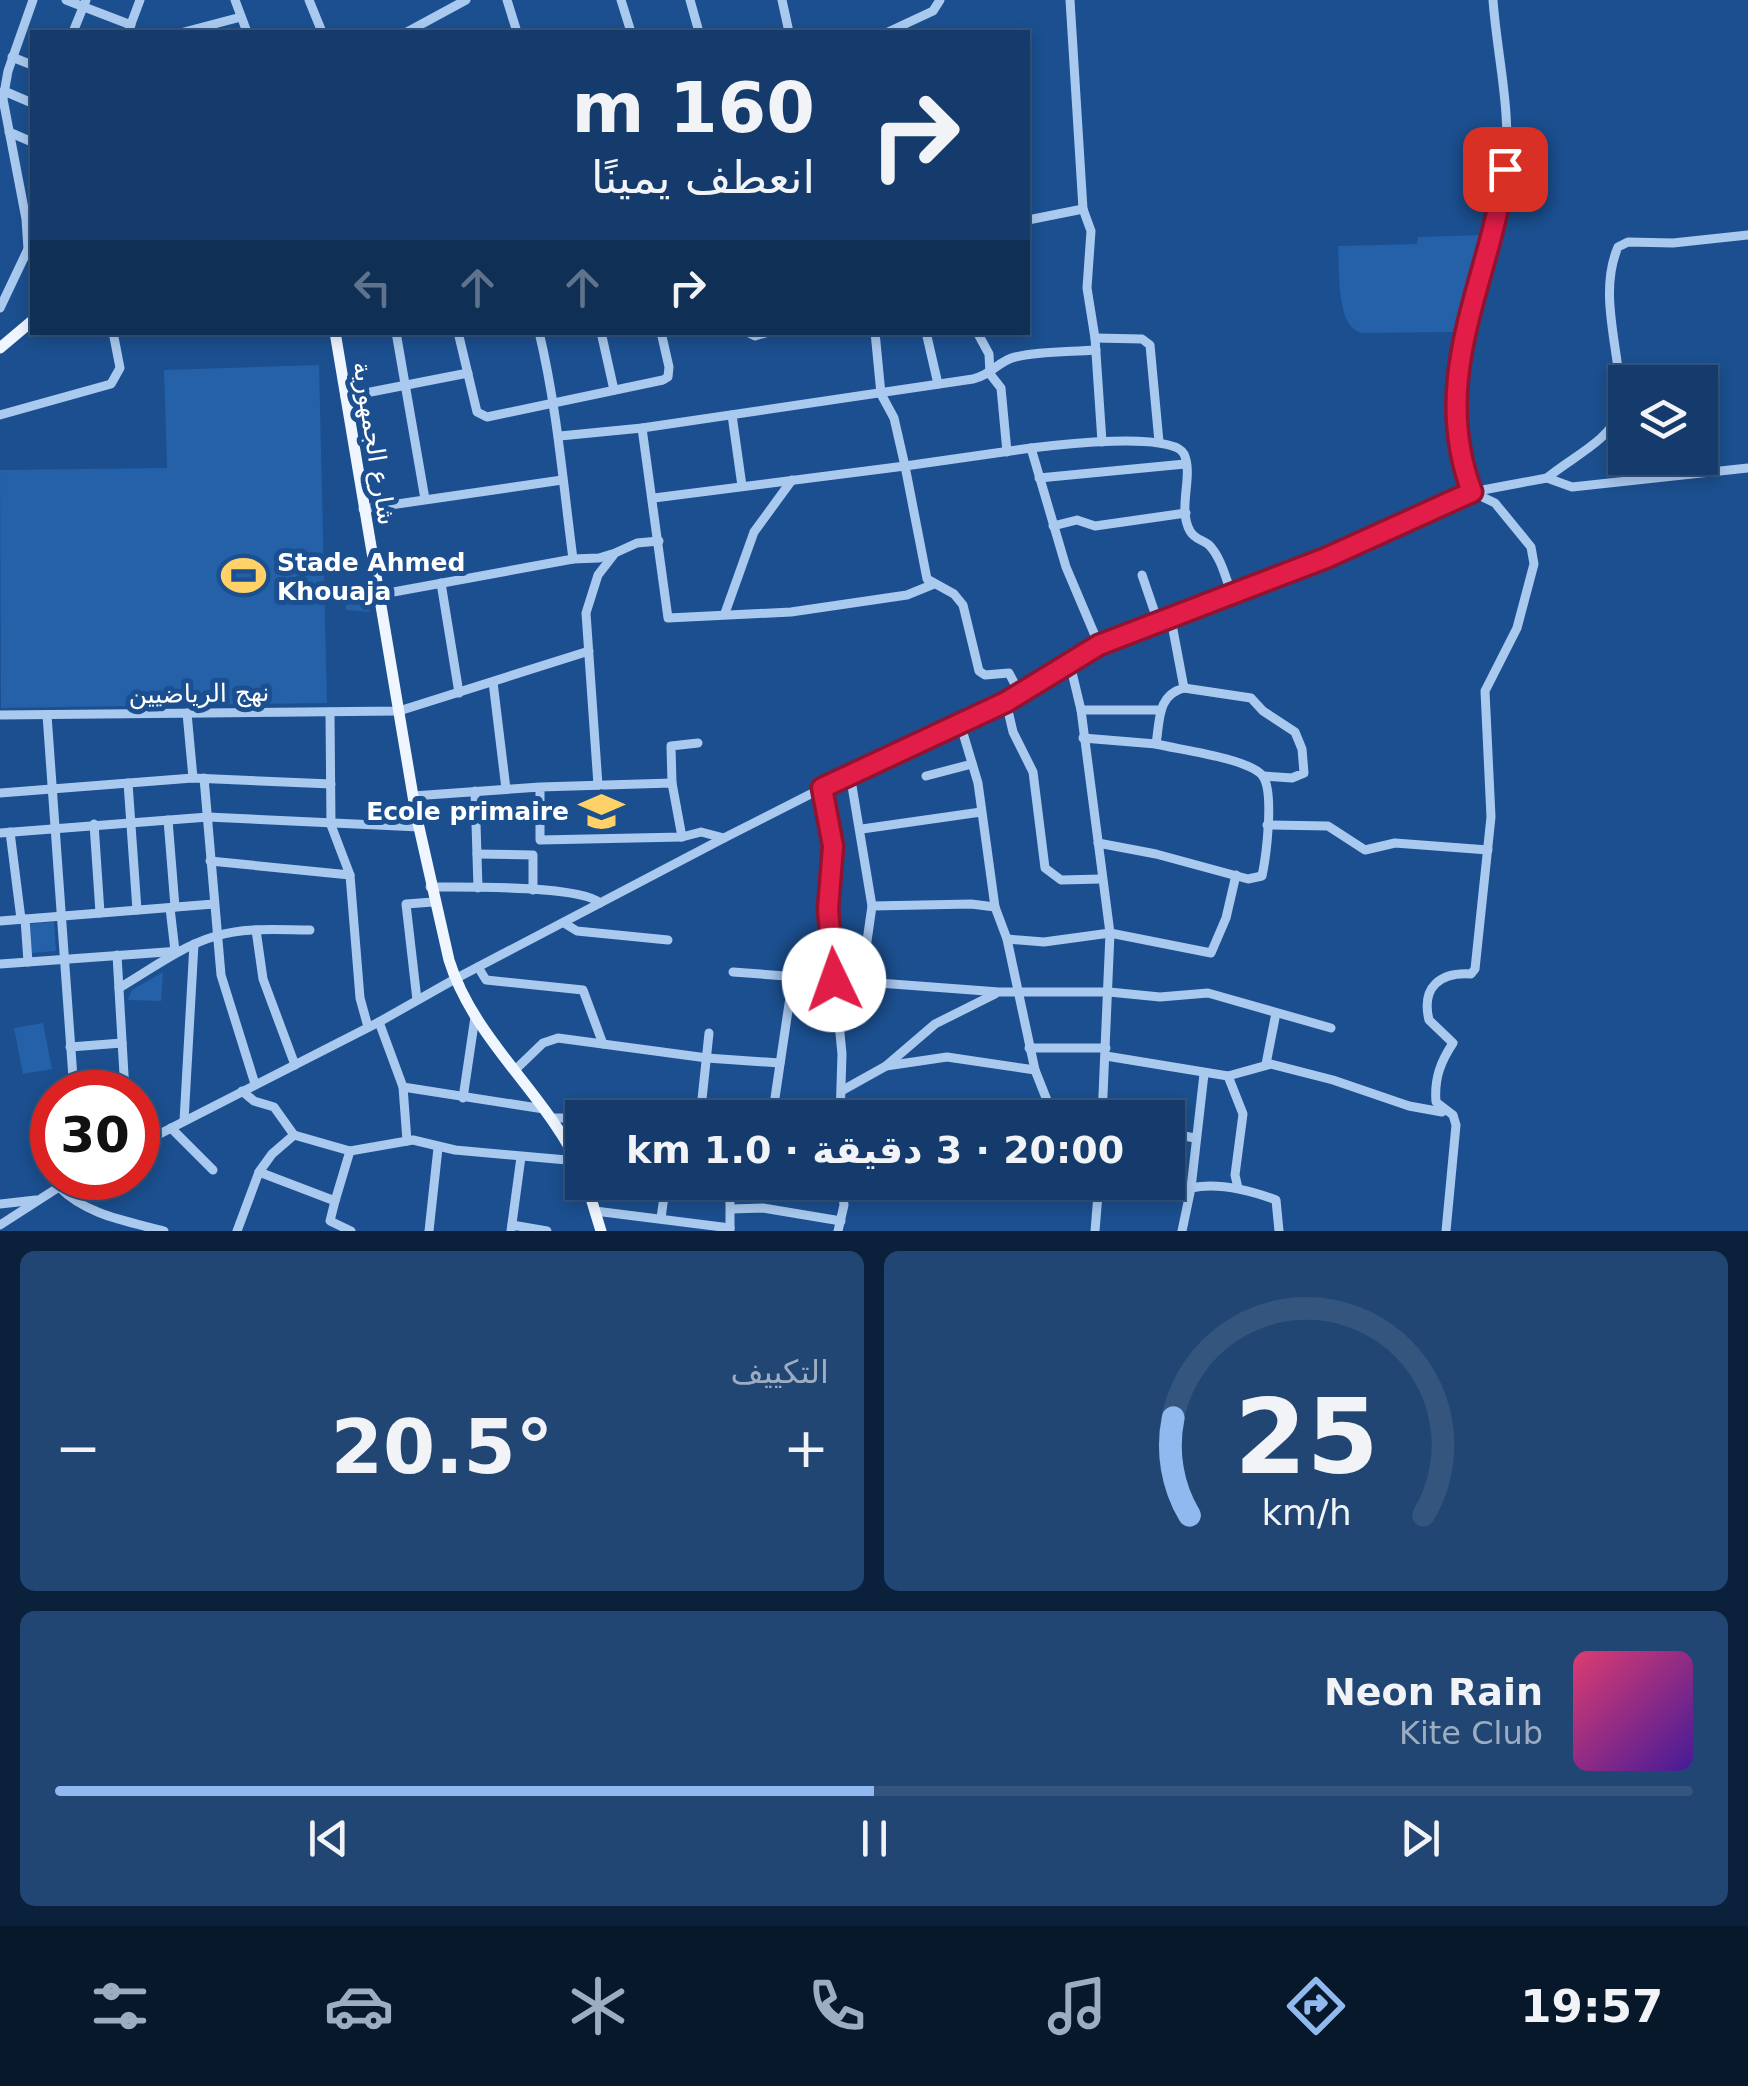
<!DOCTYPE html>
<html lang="ar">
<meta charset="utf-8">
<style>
body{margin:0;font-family:"DejaVu Sans","Noto Naskh Arabic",sans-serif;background:#214673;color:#f1f3f6;direction:rtl;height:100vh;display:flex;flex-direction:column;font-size:38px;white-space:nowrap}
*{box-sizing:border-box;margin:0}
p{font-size:32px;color:#9dadc1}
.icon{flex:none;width:55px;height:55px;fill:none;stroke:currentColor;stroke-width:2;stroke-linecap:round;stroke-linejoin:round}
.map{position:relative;height:1231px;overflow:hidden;direction:ltr}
.panel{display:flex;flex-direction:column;gap:20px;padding:20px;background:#0b203b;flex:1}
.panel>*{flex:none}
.hud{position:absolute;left:30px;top:30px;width:1000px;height:305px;border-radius:0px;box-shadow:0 5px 15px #0003,0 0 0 2px #33557e;direction:rtl;background:#143b6b;color:#f1f3f6;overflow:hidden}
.buttons{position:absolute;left:1608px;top:365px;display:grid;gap:20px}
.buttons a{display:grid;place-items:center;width:110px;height:110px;border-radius:0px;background:#143b6b;box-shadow:0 5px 15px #0003,0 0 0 2px #33557e;font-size:50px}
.speed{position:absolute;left:30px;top:1070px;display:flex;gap:20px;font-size:50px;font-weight:700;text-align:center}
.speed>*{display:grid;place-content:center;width:130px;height:130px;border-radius:50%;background:#143b6b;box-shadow:0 5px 15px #0003,0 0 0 2px #33557e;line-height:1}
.speed .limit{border:15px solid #d22;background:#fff;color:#111}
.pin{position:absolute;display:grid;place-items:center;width:85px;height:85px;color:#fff;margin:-42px;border-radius:20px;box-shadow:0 5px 15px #0006}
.me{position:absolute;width:110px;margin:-55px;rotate:357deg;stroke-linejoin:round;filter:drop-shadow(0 0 8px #0008)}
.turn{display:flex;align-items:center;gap:35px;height:210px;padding:0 50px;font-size:45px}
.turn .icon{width:130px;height:130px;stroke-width:2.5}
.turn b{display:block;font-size:70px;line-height:85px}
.lanes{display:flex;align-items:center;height:95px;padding:0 50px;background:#0003;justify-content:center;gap:50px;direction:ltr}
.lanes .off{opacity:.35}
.big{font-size:75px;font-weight:700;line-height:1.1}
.panel .card{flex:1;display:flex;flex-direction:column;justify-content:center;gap:15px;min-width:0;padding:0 35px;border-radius:15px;background:#214673}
.panel .dial{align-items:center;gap:0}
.dial svg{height:260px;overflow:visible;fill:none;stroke:#33557e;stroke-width:7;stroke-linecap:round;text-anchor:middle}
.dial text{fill:#f1f3f6;stroke:none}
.song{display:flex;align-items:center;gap:30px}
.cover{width:120px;height:120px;border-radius:15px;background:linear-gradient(135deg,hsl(340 70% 55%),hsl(260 70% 35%))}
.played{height:10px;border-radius:5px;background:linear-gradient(90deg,#90b9f0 50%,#33557e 50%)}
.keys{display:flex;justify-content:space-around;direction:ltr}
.heat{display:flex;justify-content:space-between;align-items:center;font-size:55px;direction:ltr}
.panel .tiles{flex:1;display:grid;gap:20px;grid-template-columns:1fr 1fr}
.card:last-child{grid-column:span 2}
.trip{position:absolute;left:565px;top:1100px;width:620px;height:100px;border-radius:0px;background:#143b6b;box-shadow:0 5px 15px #0003,0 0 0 2px #33557e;font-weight:700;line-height:100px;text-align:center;direction:rtl}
.tabs{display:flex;height:160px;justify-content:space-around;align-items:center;background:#08182b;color:#9dadc1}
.tabs .icon{width:70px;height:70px}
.tabs .selected{color:#90b9f0}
.tabs b{font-size:45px;color:#f1f3f6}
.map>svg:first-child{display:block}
.green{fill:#2461a8}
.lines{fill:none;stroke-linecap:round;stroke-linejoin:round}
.minor{stroke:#a9c9ee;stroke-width:9}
.major{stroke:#f0f6ff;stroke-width:11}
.route-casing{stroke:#92132f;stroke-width:25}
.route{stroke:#e11d48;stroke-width:18}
.labels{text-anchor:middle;stroke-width:10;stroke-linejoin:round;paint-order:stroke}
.street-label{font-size:25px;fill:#fff;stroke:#1b4f8f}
.poi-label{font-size:25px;font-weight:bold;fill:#fff;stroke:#1b4f8f;text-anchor:start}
</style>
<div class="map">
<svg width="1748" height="1231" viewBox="0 0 1748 1231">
<rect width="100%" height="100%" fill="#1b4f8f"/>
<g class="green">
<path d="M 1483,235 L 1484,247 L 1456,332 L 1362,333 C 1335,327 1340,270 1338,246 L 1417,244 L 1418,237 Z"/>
<polygon points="319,365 327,703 1,708 0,470 167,468 164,370"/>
<polygon points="367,593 370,612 346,610 345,594"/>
<polygon points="54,922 56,951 32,953 29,924"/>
<polygon points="163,972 161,1001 128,1000 132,990"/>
<polygon points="43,1023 52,1069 23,1074 14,1028"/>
</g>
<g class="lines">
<g class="minor">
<polyline points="66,0 131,25"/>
<polyline points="235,0 247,32"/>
<polyline points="309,0 322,32"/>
<polyline points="507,0 517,32"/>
<polyline points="621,0 631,32"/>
<polyline points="690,0 699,32"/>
<polyline points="782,0 789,32"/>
<polyline points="1070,0 1083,209"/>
<polyline points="73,32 86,0"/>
<polyline points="128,32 140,0"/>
<polyline points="184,32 241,17"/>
<polyline points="407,32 466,0"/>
<polyline points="888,32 933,11 940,0"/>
<polyline points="12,57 32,65"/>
<polyline points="4,91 32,103"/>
<polyline points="9,132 32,142"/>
<polyline points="1028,220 1083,209 1091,231 1087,288 1095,338 1102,442"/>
<polyline points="28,249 26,219 3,99 8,71 33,0"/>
<polyline points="0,308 29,247"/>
<polyline points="396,332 425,499"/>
<polyline points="458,332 477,412 487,417 663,380 668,377 669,367 661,332"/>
<polyline points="601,332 614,390"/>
<polyline points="747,332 755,336 769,332"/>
<polyline points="926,332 938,384"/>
<polyline points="977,332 989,354 990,374 1001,388 1007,452"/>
<polyline points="1095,338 1142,339 1150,345 1159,442"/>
<polyline points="345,397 468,373"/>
<polyline points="0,415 111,384 120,368 113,332"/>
<polyline points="732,415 742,486"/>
<polyline points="642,428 668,618 791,612 907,595 934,584"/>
<path d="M 560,436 L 642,428 L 973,379 C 992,375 998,361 1015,357 C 1040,351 1070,352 1096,350"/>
<path d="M 1031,448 C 1055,445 1173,431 1184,454 C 1194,476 1177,508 1190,531 C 1194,539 1203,540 1209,545 C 1221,557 1226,579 1232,595"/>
<polyline points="1039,478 1185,464"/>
<path d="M 1547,478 C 1570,458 1610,441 1620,411 C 1624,359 1596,298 1618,247 L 1628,242 L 1673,243 L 1748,235"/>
<polyline points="654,498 905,466 894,418 881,394 875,332"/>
<polyline points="363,509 562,480"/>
<polyline points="1053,526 1077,520 1095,526 1186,513"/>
<polyline points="573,559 599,558 612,554"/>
<polyline points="1142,575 1158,622"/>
<polyline points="441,583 459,693"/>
<path d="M 377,595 L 573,559 C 563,483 557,407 539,332"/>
<polyline points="725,613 754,532 792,480"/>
<polyline points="1070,664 1081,710 1110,933 1102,1118"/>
<polyline points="493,682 506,789"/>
<polyline points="1184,688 1251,698 1263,711 1295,732 1302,749 1304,773 1292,778 1263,776"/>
<polyline points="1020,694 1009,673 985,675 979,671 963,605 954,594 927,579 905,466 1031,448 1066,567 1099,645"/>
<polyline points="1006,702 1013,732 1033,772 1045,868 1061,880 1101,879"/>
<polyline points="1081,710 1161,710"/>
<polyline points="330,712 331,825 350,875 360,998 368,1027"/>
<polyline points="187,713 193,778"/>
<polyline points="0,715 399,711 589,651"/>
<polyline points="47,715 74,1092"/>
<polyline points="960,723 978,783 995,907 1007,939 1035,1070 1054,1118"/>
<path d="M 1083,738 L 1156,744 C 1160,720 1157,695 1184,688 L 1171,619"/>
<polyline points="850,774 872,906 861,983"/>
<polyline points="926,776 972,764"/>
<polyline points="204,778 221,975 255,1084"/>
<polyline points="128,783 137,910"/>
<polyline points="672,783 671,746 698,743"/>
<polyline points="598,785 586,613 598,575 615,553 637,543 659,541"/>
<polyline points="823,788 833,846 828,909 842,1054 840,1118"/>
<polyline points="475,791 478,888"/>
<polyline points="0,793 193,778 331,784"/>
<polyline points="413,796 540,787 672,783 682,837 540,840 540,787"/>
<polyline points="168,820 175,907"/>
<polyline points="94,824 100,913"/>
<polyline points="1267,825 1328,826 1365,850 1395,843 1488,850"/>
<polyline points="862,829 981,812"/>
<polyline points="10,832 21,919"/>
<polyline points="0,833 208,817 419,827"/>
<polyline points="682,837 701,832 724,838"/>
<path d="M 1098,843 L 1156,854 L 1248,879 L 1262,876 C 1266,857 1275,790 1262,775 C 1246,758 1181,750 1156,744"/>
<polyline points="477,854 533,855 533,890"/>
<polyline points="210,861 350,875"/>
<path d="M 430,887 C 462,887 581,885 600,903"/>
<polyline points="872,906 971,904 995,907"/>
<polyline points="170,908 175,951"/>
<polyline points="25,919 28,962"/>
<polyline points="0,921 214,904"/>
<polyline points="564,923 577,931 668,940"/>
<polyline points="256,930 263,979 295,1065"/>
<polyline points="1007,939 1044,942 1110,933 1211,953 1226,918 1236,875"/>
<polyline points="117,955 125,1092"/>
<polyline points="0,964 180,951"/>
<polyline points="478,967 486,980 583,990 603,1044"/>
<polyline points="733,972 999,992 1109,992 1160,997 1208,993 1331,1028"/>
<path d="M 119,988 C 150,970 181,946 216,936 C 246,927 279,930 310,930"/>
<polyline points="417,1000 406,904 433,902"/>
<polyline points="379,1022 403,1087 544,1109"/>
<polyline points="70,1047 122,1043"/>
<polyline points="1029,1048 1106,1048"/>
<polyline points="1106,1056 1228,1076 1271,1064 1333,1080 1409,1106 1442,1112"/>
<polyline points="1266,1064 1276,1013"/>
<polyline points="886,1066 935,1024 995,994"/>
<polyline points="515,1070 543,1043 558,1038 707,1058 780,1063"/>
<polyline points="1228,1076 1243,1114 1235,1175 1238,1188"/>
<polyline points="403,1087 407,1141"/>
<polyline points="843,1090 886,1066 947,1057 1035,1070"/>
<polyline points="242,1091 254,1101 274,1107 294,1135 350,1151 413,1140 455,1150 578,1161"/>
<polyline points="463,1098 475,1017"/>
<polyline points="841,1111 882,1118"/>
<polyline points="553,1118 582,1118"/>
<polyline points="700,1118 709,1033"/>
<polyline points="772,1118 793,977"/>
<polyline points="184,1121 194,944"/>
<polyline points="171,1128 213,1170"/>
<polyline points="1168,1133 1195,1138"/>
<polyline points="138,1145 379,1022 455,979 724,838 850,774 1006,702 1099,645 1325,558 1472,492 1547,478 1572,487 1748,468"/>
<polyline points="259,1172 272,1154 294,1135"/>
<polyline points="1144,1182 1191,1188 1204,1074"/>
<path d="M 59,1187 C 86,1215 127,1221 164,1231"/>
<polyline points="335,1201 350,1151"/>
<polyline points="0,1204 36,1200"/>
<polyline points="731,1209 763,1208 841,1221"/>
<polyline points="595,1211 730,1228"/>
<polyline points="661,1218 666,1182"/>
<polyline points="0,1225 73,1178"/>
<polyline points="512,1225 547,1231"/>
<polyline points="730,1230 730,1182"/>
<polyline points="237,1231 259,1172 335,1201 330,1221 351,1231"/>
<polyline points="429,1231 438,1148"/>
<polyline points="511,1231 521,1157"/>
<polyline points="838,1231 844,1205 841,1182"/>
<polyline points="1095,1231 1099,1182"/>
<path d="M 1182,1231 L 1191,1188 C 1219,1182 1249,1190 1276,1200 L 1279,1231"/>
<path d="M 1446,1231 L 1456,1125 L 1453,1115 L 1436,1102 C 1434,1078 1441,1061 1453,1043 L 1429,1020 C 1421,987 1440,972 1471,974 L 1475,969 L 1491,817 L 1485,691 L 1517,628 L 1534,564 L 1531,547 L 1495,503 L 1472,492 C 1426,377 1492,281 1505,169 C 1512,112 1497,56 1493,0"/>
</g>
<g class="major">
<path d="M 335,332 L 416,814 L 449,960 C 474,1041 548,1095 582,1172"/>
<polyline points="0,348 32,321"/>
<polyline points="586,1182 601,1231"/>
</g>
</g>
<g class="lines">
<defs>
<path id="route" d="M 834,980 L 828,909 L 833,846 L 822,788 L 1006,702 L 1099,645 L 1326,558 L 1472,492 C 1428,375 1490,282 1505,169"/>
</defs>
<use href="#route" class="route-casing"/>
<use href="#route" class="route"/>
</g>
<defs>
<symbol id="stadium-bare" viewBox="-9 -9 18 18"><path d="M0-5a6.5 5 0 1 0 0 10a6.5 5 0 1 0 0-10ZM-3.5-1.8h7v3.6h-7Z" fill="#ffd166" stroke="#1b4f8f" stroke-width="2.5" paint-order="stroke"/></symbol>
<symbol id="school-bare" viewBox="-9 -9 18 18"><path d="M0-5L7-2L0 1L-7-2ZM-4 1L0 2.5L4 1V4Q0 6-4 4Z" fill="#ffd166" stroke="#1b4f8f" stroke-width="2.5" paint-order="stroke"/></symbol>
</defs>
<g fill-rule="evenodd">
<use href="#stadium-bare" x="212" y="544" width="63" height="63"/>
<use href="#school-bare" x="570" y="780" width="63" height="63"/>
</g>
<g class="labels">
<g class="street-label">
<text transform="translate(375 443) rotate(81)" y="9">شارع الجمهورية</text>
<text transform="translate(199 693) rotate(-1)" y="9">نهج الرياضيين</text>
</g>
<g class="poi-label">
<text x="277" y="571">Stade Ahmed<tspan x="277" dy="29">Khouaja</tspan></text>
<text x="569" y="820" text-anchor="end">Ecole primaire</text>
</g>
</g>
</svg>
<div class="buttons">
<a><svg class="icon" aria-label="layers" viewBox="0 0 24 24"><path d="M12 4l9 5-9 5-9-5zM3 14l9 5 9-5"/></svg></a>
</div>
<div class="speed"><div class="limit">30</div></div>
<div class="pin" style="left:1505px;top:169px;background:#d93025"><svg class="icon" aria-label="arrive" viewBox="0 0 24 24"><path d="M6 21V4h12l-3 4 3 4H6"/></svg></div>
<svg class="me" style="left:834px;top:980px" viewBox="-20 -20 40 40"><circle r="19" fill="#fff"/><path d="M0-13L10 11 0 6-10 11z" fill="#e11d48"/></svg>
<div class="trip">20:00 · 3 دقيقة · 1.0 km</div>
<div class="hud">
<div class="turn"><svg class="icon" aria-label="right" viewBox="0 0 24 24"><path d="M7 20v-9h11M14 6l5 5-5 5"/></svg><div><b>160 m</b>انعطف يمينًا</div></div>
<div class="lanes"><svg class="icon off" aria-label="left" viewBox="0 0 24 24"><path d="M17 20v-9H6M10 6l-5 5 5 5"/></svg><svg class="icon off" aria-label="ahead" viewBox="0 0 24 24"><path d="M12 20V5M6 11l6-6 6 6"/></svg><svg class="icon off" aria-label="ahead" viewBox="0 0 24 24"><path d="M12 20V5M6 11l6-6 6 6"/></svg><svg class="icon" aria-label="right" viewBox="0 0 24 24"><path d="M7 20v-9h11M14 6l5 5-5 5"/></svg></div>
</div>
</div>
<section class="panel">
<div class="tiles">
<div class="card dial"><svg viewBox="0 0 100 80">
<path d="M14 69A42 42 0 1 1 86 69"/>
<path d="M14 69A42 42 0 0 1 9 39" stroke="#90b9f0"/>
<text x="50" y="56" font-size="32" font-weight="700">25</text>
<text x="50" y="72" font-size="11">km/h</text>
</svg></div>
<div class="card"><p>التكييف</p>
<div class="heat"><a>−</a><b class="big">20.5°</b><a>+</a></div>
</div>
<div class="card">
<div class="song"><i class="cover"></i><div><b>Neon Rain</b><p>Kite Club</p></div></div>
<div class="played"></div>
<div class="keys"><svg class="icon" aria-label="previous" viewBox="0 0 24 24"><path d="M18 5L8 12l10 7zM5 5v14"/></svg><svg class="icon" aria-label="pause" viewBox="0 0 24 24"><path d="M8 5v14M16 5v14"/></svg><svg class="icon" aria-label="next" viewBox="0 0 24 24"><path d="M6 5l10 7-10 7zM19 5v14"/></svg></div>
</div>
</div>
</section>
<nav class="tabs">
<b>19:57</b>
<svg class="icon selected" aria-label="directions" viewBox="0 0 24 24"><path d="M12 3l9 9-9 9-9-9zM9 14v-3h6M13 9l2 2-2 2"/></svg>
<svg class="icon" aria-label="music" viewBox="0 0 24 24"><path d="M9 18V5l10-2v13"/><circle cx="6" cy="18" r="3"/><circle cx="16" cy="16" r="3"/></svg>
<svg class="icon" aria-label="phone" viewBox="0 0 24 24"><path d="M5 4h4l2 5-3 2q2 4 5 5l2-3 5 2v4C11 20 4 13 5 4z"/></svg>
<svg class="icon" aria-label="climate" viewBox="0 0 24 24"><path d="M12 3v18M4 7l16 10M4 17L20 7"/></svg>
<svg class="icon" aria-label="car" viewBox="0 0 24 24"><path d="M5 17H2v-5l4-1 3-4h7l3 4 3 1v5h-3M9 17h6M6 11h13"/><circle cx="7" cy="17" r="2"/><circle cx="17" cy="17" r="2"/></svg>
<svg class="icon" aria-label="filters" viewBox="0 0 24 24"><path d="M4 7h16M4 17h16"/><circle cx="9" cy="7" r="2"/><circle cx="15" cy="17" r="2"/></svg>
</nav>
